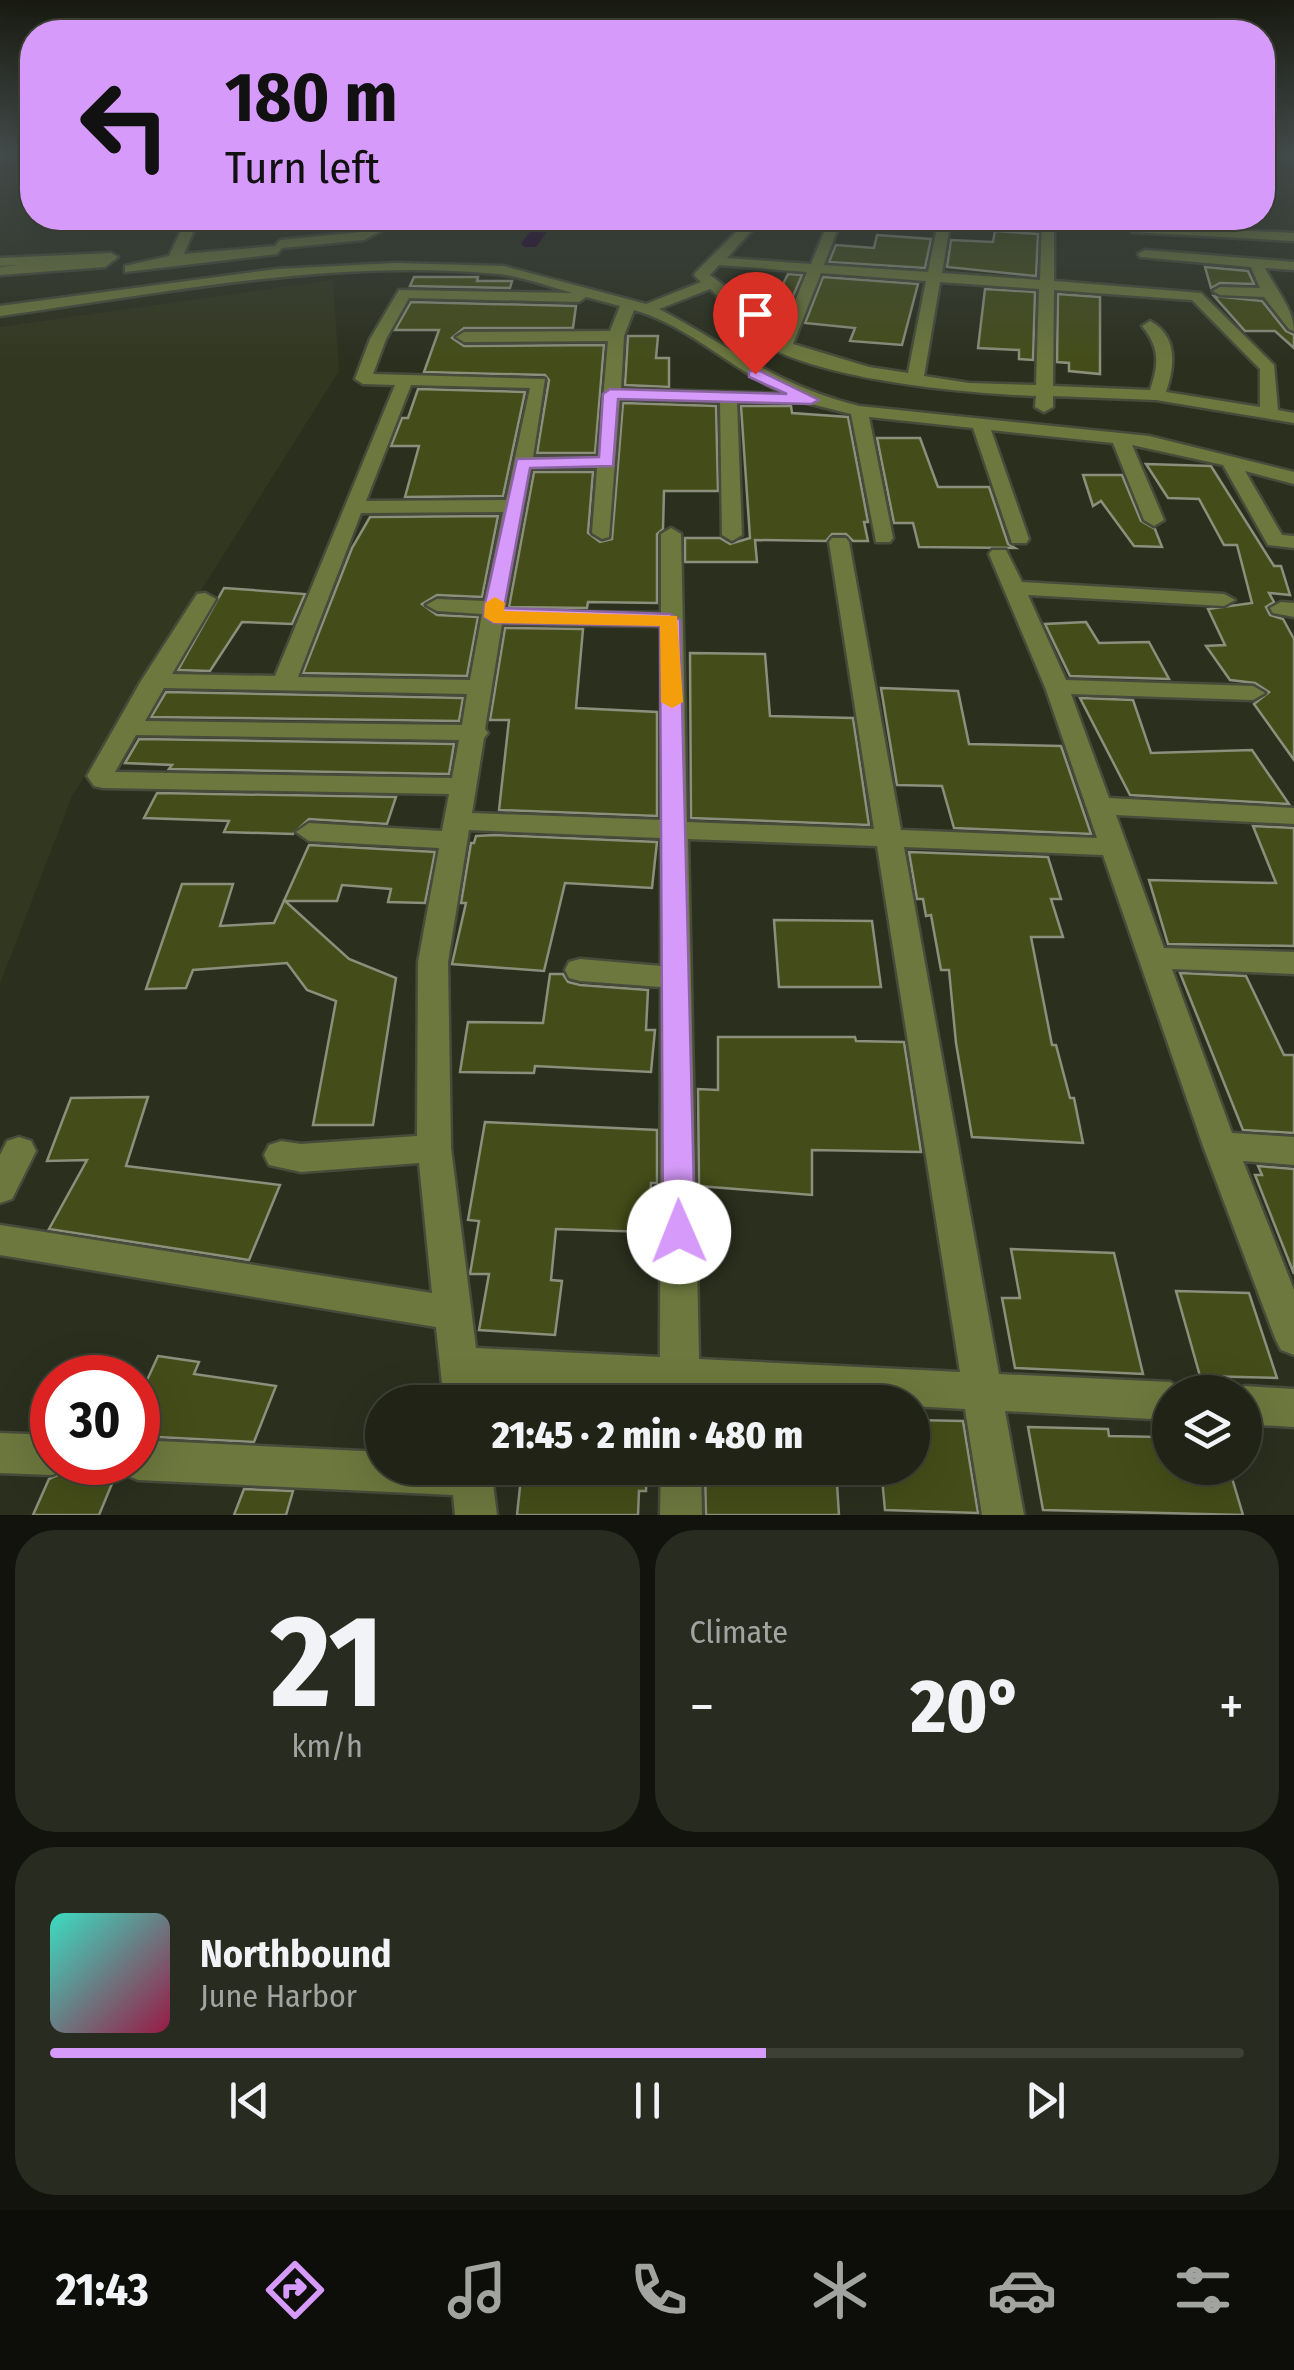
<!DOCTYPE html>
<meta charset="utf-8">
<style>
body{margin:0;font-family:"Fira Sans Condensed",sans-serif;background:#282b1f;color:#f1f3f6;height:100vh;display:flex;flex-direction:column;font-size:38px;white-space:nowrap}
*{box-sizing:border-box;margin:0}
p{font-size:32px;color:#a2a4a1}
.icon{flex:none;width:55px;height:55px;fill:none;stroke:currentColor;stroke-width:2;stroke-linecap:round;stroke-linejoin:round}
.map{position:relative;height:1515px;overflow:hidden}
.sheet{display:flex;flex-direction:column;gap:15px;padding:15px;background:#12130c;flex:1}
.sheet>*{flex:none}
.guide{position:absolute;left:20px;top:20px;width:1255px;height:210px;border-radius:40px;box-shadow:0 10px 40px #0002,0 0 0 2px #3d4035;background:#d69bfa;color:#111;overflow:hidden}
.tools{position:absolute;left:1152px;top:1375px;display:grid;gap:20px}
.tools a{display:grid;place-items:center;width:110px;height:110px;border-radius:50%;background:#202316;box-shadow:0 10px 40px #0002,0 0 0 2px #3d4035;font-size:50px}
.speed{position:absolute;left:30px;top:1355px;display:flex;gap:20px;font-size:50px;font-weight:700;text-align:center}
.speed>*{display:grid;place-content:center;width:130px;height:130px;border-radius:50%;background:#202316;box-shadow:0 10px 40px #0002,0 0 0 2px #3d4035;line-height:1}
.speed .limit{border:15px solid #d22;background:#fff;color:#111}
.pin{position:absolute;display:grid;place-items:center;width:85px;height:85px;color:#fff;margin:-102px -42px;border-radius:50% 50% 50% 0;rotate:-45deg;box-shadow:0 0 10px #0007}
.pin .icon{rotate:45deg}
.me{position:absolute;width:110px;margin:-55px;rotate:359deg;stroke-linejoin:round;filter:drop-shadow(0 0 8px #0008)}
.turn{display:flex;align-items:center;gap:35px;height:210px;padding:0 40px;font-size:45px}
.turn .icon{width:130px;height:130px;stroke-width:2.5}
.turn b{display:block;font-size:70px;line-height:85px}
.big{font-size:75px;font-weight:800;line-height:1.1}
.sheet .card{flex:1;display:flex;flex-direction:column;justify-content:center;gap:15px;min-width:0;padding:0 35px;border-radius:40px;background:#282b1f}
.sheet .dial{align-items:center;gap:0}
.dial b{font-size:130px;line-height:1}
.song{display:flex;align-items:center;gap:30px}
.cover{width:120px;height:120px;border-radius:15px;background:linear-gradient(135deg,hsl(170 70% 55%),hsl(340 70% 35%))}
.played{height:10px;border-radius:5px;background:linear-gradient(90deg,#d69bfa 60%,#3d4035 60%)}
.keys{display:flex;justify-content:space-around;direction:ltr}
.heat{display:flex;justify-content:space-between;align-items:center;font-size:55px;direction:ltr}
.sheet .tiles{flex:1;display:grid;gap:15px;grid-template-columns:1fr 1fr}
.card:last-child{grid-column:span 2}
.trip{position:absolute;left:365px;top:1385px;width:565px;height:100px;border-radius:50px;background:#202316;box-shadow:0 10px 40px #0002,0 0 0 2px #3d4035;font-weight:800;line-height:100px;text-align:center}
.tabs{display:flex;height:160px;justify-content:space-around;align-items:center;background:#0d0e09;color:#a2a4a1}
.tabs .icon{width:70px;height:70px}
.tabs .current{color:#d69bfa}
.tabs b{font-size:45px;color:#f1f3f6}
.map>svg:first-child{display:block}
.built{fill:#32371f}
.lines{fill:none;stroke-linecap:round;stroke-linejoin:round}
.canal{fill:#210032;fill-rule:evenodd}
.building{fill:#444d19;stroke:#8b8f7c;stroke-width:2.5}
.minor-casing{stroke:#474b3b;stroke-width:5}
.minor{fill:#6d783e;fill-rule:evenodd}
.route{fill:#d69bfa;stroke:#8b65a2;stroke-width:2.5}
.slow{fill:#f59e0b}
</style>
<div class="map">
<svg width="1294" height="1515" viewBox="0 0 1294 1515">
<rect width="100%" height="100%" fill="#2b2f1e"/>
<polygon class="built" points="333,280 339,371 72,796 0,984 0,327"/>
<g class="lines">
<polygon class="canal" points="541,218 557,218 536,247 524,247 521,243"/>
</g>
<g class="building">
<polygon points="995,231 1038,234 1036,276 947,267 951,240 993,242"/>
<polygon points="877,235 931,239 925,268 829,262 836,245 874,248"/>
<polygon points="1205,267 1248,271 1254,284 1220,283 1211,288"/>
<polygon points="788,274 802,275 785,315 768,314"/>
<polygon points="414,277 478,277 477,281 512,281 510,288 410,286"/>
<polygon points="823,277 918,284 902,345 850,341 855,328 805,323"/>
<polygon points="985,289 1035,292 1033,360 1019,359 1019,350 978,348"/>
<polygon points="1058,294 1100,297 1100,374 1069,371 1069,363 1057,362"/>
<polygon points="1214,296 1262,301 1286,331 1294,335 1294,348 1275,331 1245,331"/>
<polygon points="411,302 576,306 573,328 464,328 452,338 464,346 604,345 595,453 537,453 549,380 545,375 424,372 439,330 395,330"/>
<polygon points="628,336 658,336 656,358 669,358 669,387 625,385"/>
<polygon points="418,389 525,392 503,496 405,497 419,446 391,446 402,418 408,418"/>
<polygon points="623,403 716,406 718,491 664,491 663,529 657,534 657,603 588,602 587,608 509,607 534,472 593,472 588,533 600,542 612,539"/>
<polygon points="741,406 791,406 792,413 848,417 868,522 864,522 868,541 853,541 846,534 832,534 826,541 755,540 757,562 685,562 685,538 720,538 730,544 750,538"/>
<polygon points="877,438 920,438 938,487 989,487 1008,544 1015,548 919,547 913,523 894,523"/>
<polygon points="1146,464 1211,466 1274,566 1281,566 1290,595 1269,593 1274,602 1266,607 1270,615 1283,619 1294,639 1294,760 1254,704 1269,692 1255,683 1230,680 1206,646 1225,645 1208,609 1252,603 1237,545 1224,545 1199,499 1168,498"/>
<polygon points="1083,475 1122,475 1141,521 1155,529 1162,547 1134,546 1101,501 1093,506"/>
<polygon points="498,516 482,597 437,595 422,604 437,615 478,617 467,676 303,673 352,548 370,517"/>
<polygon points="224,588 305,594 292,624 242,622 210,671 178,670"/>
<polygon points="1086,622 1099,643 1149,642 1169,679 1070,676 1045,624"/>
<polygon points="505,628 583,629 576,708 657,712 657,816 499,810 509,720 490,720"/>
<polygon points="690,653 765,654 770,716 853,718 869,825 691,818"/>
<polygon points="881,688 958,691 969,744 1061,746 1091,834 954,828 942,786 897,785"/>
<polygon points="166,692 463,698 459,721 151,717"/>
<polygon points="1080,698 1133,700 1151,753 1252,750 1289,804 1130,795"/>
<polygon points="139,739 454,744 449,774 169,769 172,765 125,763"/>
<polygon points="157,793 396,797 387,824 309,819 293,834 224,832 229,821 144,818"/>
<polygon points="1253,826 1294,828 1294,946 1168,944 1149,880 1276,883"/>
<polygon points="495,835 657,842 652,888 565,883 544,971 452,964 466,903 461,903 471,843 474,843 476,836"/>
<polygon points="309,845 435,852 425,903 388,902 391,889 342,885 337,901 285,901 349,959 396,978 373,1125 313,1125 336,1001 307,990 287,963 193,970 186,988 146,989 182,884 233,884 220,926 274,923"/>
<polygon points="909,852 1048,857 1061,899 1051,899 1063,937 1031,937 1052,1045 1056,1045 1070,1098 1074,1098 1083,1143 972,1137 956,1043 949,970 941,970 931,915 926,916 923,899 917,899"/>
<polygon points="774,920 872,921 881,987 779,987"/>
<polygon points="1180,973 1246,976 1284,1055 1294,1055 1294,1133 1243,1130"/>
<polygon points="550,974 563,974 568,982 580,985 648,990 646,1030 655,1030 651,1072 535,1066 534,1073 460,1072 468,1022 543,1023"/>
<polygon points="718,1037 855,1037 856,1041 904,1042 921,1152 812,1150 812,1195 699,1186 698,1089 718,1090"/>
<polygon points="148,1097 126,1166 280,1185 249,1260 49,1229 87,1160 47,1161 71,1098"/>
<polygon points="485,1122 657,1130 657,1183 651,1183 648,1232 556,1229 551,1280 562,1281 555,1335 479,1330 489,1274 470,1274 479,1221 468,1220"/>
<polygon points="1258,1166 1294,1169 1294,1274 1255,1175 1262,1175"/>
<polygon points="1011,1249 1114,1253 1143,1374 1015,1368 1002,1298 1020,1298"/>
<polygon points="1176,1291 1249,1293 1277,1378 1200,1376"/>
<polygon points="158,1356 199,1362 194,1374 276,1386 254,1442 138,1436 138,1400"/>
<polygon points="912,1420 963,1421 978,1513 885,1510 881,1468 912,1468"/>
<polygon points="1028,1427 1108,1429 1109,1436 1162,1437 1170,1441 1170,1468 1229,1468 1243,1515 1043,1510"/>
<polygon points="522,1468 647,1468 646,1491 639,1491 638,1515 517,1515"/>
<polygon points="705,1468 836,1468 839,1515 706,1515"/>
<polygon points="70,1469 116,1474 99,1515 33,1515 49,1479"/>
<polygon points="244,1489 293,1491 286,1515 234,1515"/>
</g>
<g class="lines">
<defs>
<g id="minor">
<polygon points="1276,152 1294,152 1294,159"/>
<polygon points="187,218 199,218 184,254 275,246 280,240 361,232 370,226 371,218 383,218 381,231 364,240 282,248 277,254 125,272 125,266 169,256"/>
<path d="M 750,218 L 763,218 L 727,258 L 811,264 L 830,218 L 842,218 L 824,265 L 928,272 L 939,218 L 951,218 L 942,273 L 1040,280 L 1042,218 L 1054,218 L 1054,281 L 1201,293 L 1274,365 L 1278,410 L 1294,413 L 1294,423 L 1156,400 L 1053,396 L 1053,407 L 1044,412 L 1035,407 L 1036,396 C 963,393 816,380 757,340 C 739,328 728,303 710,289 L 659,309 C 731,347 778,386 859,406 L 1149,436 L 1294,472 L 1294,484 L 1245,471 L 1282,535 L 1294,536 L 1294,548 L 1268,545 L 1223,465 L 1132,445 L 1164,520 L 1154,526 L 1144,520 L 1113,443 L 991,430 L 1029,539 L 1026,543 L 1012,543 L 973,428 L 869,417 L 893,538 L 890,542 L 876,542 L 851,414 L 803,402 L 737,402 L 742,535 L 732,541 L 722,535 L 720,402 L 620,399 L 609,537 L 602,539 L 592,533 L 597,468 L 531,468 L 504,611 L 661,613 L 661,534 L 671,528 L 681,534 L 687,822 L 874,829 L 829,542 L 832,538 L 846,538 L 849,542 L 901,830 L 1097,838 L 1045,687 L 989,554 L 992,550 L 1006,550 L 1022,582 L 1224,594 L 1235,600 L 1224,606 L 1028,595 L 1066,680 L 1253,686 L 1265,693 L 1253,700 L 1071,694 L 1109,798 L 1294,808 L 1294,824 L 1116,815 L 1164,948 L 1294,952 L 1294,974 L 1172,969 L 1232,1133 L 1294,1137 L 1294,1165 L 1243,1161 L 1294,1290 L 1294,1355 L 1281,1350 L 1275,1338 L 1203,1146 L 1103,855 L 904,847 L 999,1374 L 1170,1382 L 1186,1392 L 1170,1392 L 1170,1420 L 1005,1411 L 1024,1515 L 982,1515 L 965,1409 L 912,1406 L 912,1402 L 700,1395 L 699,1402 L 661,1402 L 660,1393 L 480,1384 L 482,1402 L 444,1402 L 436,1327 L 0,1255 L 0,1225 L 432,1293 L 419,1163 L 301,1172 L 269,1165 L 264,1155 L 269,1145 L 281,1141 L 301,1144 L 417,1136 L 418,962 L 439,848 L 309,841 L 296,832 L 309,823 L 442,831 L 449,794 L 103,788 L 94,786 L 87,776 L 141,681 L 197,594 L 205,593 L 216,599 L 172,674 L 275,676 L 395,385 L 363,384 L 355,379 L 370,339 L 399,290 L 573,293 C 549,287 524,277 499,274 C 333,258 164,293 0,316 L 0,306 L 277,269 L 396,263 L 503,266 L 646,304 L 701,282 L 694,275 L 696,272 ZM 719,265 L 807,272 L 780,338 L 767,333 L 735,294 L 710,275 ZM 821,273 L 926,281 L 908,373 L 869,367 L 793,344 ZM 940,282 L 1039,289 L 1036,385 L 969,383 L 924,376 ZM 1054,290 L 1192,300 L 1260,369 L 1260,407 L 1166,392 C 1175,366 1178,336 1150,321 L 1142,326 C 1160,348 1159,364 1150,390 L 1053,386 ZM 586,297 L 620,306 L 610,331 L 464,332 L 456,337 L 464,342 L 608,341 L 598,457 L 533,457 L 545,379 L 373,374 L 386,339 L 409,298 L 579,302 ZM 634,310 C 688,325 734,371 785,394 L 621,389 L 624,336 ZM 411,385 L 530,388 L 506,500 L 366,501 ZM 503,512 L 485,601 L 437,599 L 426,605 L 437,611 L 482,614 L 470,680 L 298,677 L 361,513 ZM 502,624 L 661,626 L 661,820 L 472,813 L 484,738 L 488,733 L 485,729 ZM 164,688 L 467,694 L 462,725 L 145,721 ZM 136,735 L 459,740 L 452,778 L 115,772 ZM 469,830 L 661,838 L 661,966 L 580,959 L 569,962 L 565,970 L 569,978 L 580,981 L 661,987 L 660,1357 L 476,1348 L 451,1148 L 448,962 ZM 688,839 L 877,846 L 960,1372 L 699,1359 Z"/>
<polygon points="1137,225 1294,233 1294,241 1132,232 1132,226"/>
<path d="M 1145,250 L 1294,262 L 1294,270 L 1265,268 C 1275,288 1294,310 1294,331 L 1289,329 L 1264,297 L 1220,295 L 1213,291 L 1220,287 L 1260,288 L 1251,267 L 1140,257 L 1138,254 Z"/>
<polygon points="111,253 118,257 105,267 0,275 0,267 19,265 0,266 0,258"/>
<polygon points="1281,602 1294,603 1294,617 1273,613 1270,608"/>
<polygon points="19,1137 31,1141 36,1151 12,1199 0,1203 0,1155 7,1141"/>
<polygon points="1245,1386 1294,1389 1294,1427 1245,1424 1245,1392 1231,1392"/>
<polygon points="0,1433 52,1435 52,1462 69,1462 66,1469 52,1475 0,1473"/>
<polygon points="138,1440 382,1452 382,1468 491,1468 497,1515 455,1515 453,1495 138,1480 124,1474 119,1462 138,1462"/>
<polygon points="661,1468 701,1468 702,1515 660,1515"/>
</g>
</defs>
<use href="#minor" class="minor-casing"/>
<use href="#minor" class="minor"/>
</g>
<linearGradient id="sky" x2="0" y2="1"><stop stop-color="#181a10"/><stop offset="0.42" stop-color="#444d4c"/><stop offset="1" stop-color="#444d4c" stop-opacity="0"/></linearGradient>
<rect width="1294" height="364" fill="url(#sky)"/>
<polygon class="route" points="749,371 760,371 819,400 811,404 618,399 613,466 530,468 504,608 670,614 680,620 695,1232 690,1242 679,1246 667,1242 663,1232 660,626 494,623 484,617 484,608 517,459 599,457 603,394 610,389 787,394 749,377"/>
<polygon class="slow" points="495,597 505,603 504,611 677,616 683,702 672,708 661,702 660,626 494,623 484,617 485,603"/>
</svg>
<div class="tools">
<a><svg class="icon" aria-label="layers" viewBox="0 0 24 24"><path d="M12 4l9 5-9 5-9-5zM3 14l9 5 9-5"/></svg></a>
</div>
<div class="speed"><div class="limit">30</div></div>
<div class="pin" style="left:755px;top:374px;background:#d93025"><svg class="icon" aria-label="arrive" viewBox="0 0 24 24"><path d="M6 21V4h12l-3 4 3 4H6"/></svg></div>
<svg class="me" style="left:679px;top:1232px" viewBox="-20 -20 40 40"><circle r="19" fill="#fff"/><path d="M0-13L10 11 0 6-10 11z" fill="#d69bfa"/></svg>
<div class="trip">21:45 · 2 min · 480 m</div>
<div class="guide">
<div class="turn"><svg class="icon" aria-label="left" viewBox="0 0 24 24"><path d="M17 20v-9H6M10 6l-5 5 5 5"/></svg><div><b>180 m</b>Turn left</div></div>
</div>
</div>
<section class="sheet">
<div class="tiles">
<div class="card dial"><b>21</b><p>km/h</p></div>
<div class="card"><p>Climate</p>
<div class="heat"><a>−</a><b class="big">20°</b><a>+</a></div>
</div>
<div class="card">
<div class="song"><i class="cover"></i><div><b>Northbound</b><p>June Harbor</p></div></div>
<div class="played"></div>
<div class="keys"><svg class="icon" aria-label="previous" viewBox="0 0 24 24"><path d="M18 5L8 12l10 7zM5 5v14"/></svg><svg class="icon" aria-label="pause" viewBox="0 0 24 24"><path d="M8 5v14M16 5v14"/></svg><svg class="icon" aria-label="next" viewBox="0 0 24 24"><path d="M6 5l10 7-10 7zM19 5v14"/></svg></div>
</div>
</div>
</section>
<nav class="tabs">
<b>21:43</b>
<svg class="icon current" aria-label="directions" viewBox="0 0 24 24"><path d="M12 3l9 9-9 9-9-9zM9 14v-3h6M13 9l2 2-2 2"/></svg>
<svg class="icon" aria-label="music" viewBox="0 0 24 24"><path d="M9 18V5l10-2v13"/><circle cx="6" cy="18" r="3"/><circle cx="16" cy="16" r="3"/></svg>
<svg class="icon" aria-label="phone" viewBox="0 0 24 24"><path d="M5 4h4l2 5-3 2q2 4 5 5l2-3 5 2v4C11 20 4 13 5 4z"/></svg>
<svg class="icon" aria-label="climate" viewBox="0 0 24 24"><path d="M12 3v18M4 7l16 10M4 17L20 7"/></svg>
<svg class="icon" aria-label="car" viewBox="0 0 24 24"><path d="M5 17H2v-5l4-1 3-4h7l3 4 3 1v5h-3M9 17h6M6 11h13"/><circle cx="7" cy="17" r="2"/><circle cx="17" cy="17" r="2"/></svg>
<svg class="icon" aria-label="filters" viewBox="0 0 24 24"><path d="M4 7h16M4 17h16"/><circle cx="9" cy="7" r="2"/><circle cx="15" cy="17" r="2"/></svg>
</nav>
